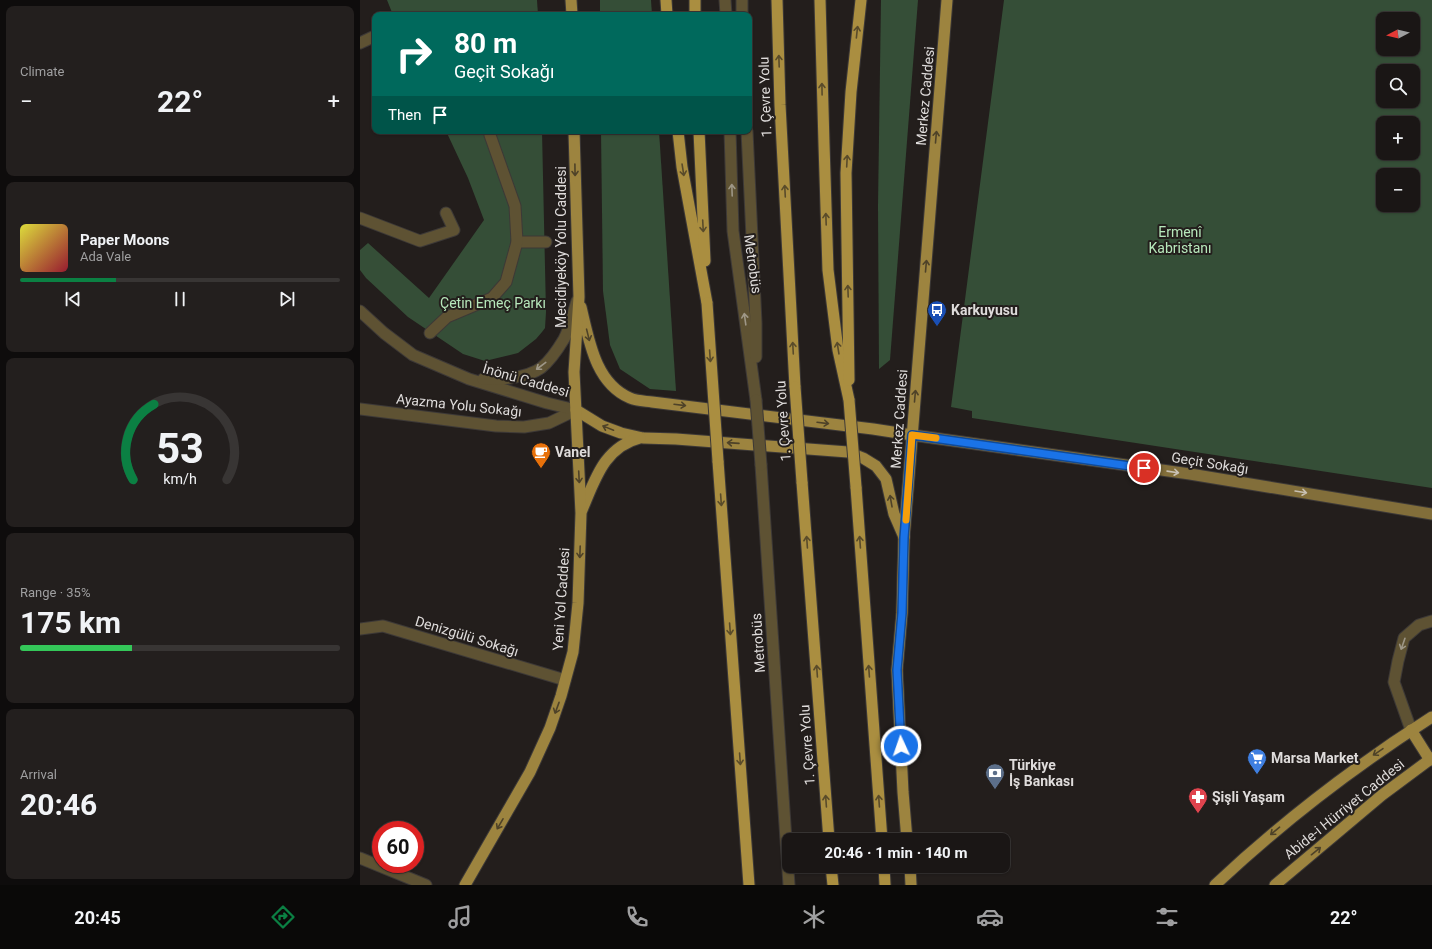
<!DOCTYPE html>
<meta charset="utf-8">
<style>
body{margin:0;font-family:Roboto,sans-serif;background:#231f1e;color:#f1f3f6;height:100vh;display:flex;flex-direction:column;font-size:15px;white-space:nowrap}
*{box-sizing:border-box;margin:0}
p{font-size:13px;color:#9f9fa0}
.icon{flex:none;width:22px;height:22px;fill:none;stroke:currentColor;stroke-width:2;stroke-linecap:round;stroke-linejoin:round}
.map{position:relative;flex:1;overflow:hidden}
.side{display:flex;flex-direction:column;gap:6px;padding:6px;background:#0e0c0c;width:360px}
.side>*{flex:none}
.guide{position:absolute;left:12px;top:12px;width:380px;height:122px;border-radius:8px;box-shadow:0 1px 3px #0004,0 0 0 1px #383534;background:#00695c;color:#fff;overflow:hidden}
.needle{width:26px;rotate:263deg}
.tools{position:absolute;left:1016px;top:12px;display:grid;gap:8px}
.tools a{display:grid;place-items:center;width:44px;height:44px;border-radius:8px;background:#1a1615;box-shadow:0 1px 3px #0004,0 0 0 1px #383534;font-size:20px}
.speed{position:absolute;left:12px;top:821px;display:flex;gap:8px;font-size:20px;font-weight:700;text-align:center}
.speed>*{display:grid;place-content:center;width:52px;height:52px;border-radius:50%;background:#1a1615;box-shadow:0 1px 3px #0004,0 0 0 1px #383534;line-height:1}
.speed .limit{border:6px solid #d22;background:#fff;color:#111}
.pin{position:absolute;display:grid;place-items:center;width:34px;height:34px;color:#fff;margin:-17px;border:2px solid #fff;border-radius:50%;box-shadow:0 1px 4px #0007}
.me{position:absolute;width:44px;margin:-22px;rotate:357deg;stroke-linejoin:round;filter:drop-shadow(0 0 3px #0008)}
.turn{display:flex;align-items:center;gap:14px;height:84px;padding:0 16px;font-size:18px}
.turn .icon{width:52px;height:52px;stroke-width:2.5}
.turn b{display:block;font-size:28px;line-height:34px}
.then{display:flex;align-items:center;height:38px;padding:0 16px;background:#0003;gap:8px;font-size:15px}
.big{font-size:30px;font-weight:700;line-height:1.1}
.side .card{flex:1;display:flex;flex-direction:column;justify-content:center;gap:6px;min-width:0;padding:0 14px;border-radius:8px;background:#231f1e}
.side .dial{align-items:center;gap:0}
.dial svg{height:104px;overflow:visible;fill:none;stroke:#383534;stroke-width:7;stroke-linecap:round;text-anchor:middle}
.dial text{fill:#f1f3f6;stroke:none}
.song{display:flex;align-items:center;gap:12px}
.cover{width:48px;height:48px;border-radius:6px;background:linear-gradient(135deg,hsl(60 70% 55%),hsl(350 70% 35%))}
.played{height:4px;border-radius:2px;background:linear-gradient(90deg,#0b8043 30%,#383534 30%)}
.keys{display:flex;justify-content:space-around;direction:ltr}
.heat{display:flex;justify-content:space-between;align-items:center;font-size:22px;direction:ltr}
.charge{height:6px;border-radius:3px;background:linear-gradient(90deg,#34c759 35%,#383534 0)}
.trip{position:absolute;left:422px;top:833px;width:228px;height:40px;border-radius:8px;background:#1a1615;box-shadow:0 1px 3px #0004,0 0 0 1px #383534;font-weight:700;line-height:40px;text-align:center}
.menu{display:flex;height:64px;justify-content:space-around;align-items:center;background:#0a0908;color:#9f9fa0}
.menu .icon{width:28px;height:28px}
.menu .on{color:#0b8043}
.menu b{font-size:18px;color:#f1f3f6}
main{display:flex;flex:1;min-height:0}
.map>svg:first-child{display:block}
.green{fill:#354e37;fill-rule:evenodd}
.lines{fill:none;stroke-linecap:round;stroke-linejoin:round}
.service-casing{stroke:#3d3937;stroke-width:13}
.pedestrian-casing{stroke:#3d3937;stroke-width:13}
.minor-casing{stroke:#3d3937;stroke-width:13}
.tertiary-casing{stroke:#3d3937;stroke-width:13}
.secondary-casing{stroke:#3d3937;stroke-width:13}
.primary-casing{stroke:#3d3937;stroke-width:13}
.trunk-casing{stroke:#3d3937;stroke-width:13}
.service{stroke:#5e5233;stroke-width:11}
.pedestrian{stroke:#5e5233;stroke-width:11}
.minor{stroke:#5e5233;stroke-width:11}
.tertiary{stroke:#5e5233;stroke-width:11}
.secondary{stroke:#826e3a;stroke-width:11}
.primary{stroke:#9d843f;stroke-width:11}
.trunk{stroke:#aa8e40;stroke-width:11}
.service-bridge-casing{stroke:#3d3937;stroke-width:13;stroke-linecap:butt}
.trunk-bridge-casing{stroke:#3d3937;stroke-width:13;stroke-linecap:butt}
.service-bridge{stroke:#5e5233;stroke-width:11}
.trunk-bridge{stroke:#aa8e40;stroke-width:11}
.oneway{stroke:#594b2a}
.oneway2{stroke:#4e4228}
.oneway3{stroke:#9e9787}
.oneway4{stroke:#c8c0b3}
.route-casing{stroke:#114b97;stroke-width:10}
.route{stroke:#1a73e8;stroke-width:7}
.slow{stroke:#f59e0b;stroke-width:7}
.labels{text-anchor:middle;stroke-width:4;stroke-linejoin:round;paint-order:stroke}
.street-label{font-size:14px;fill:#dfdcdb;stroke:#231e1c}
.park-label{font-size:14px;fill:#b7e8bb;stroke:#231e1c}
.poi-label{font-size:14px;font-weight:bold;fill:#dfdcdb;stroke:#231e1c;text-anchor:start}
</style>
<main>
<section class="side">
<div class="card"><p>Climate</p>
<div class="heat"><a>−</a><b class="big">22°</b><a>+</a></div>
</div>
<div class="card">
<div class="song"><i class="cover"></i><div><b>Paper Moons</b><p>Ada Vale</p></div></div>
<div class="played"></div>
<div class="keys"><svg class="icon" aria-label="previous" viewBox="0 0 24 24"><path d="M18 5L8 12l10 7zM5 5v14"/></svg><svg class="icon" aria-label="pause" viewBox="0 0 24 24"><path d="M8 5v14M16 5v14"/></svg><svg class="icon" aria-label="next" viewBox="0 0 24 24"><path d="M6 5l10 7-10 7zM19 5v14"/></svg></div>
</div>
<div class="card dial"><svg viewBox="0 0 100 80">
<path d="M14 69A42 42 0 1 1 86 69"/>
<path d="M14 69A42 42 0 0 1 30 11" stroke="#0b8043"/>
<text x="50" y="56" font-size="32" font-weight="700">53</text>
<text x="50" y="72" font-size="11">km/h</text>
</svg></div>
<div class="card"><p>Range · 35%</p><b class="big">175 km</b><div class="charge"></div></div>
<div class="card"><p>Arrival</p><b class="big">20:46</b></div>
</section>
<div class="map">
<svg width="1072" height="885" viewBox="0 0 1072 885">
<rect width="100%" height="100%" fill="#231e1c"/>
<g class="green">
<polygon points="27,0 177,0 178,15 33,15"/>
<polygon points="240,0 291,0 292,15 240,15"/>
<polygon points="521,0 558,0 530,360 519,369 518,206"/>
<path d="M 644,0 L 1072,0 L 1072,488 L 612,418 L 612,411 L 591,407 ZM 1023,19 L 1053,19 L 1053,49 L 1023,49 ZM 1023,71 L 1053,71 L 1053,101 L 1023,101 ZM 1023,123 L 1053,123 L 1053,153 L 1023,153 ZM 1023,175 L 1053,175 L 1053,205 L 1023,205 Z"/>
<polygon points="86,131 182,131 186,312 185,328 182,332 176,339 158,353 125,361 103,354 48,317 6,278 0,270 0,250 8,243 69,298 124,220 108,178"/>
<polygon points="241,131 299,131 316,391 290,389 260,369 250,345 243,291"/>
</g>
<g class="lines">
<defs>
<g id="service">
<polyline points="365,0 366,15"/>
<polyline points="382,0 382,15"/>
<polyline points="0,43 15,36"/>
<polyline points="370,131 373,231 396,400"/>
<polyline points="387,131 396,323 396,357"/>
<polyline points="0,218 60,241 94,230 86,213"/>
<polyline points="401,465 429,885"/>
<polyline points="1051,730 1034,682 1038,661 1044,638 1059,625 1072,621"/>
</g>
<g id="pedestrian">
<polyline points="157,242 186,242"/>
<polyline points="70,333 87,317 132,298 146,282 157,242 155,206 130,135 130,131"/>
</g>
<g id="minor">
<polyline points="0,409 136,426 164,427 189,423 216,410"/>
<polyline points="0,629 23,626 205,680"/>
</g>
<g id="tertiary">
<polyline points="0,311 24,333 53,355 109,379 187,403 216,410"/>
<path d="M 123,379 C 139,380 167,378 181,368 C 190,361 198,349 204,339 C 210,328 213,313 217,301"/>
<polyline points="0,858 66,885"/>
</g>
<polyline id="secondary" points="552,435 830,474 1072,514"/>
<g id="primary">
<polyline points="211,0 212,15"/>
<path d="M 221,307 C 229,340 235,383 270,398 C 277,401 285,401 292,402 L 513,429 L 552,435"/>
<polyline points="216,410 242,426 261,433 283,438 316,439 488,452 503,458 516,466 526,479 534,514 544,537"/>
<path d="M 222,510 C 235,480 244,447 280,438"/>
<polyline points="1051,730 1070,760"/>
<polyline points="547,840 543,792 537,670 542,613 544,538 587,0"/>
<polyline points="550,866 551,885"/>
<polyline points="105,885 170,772 190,728 201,696 213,652 218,603 221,513 214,372 219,297 214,131"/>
<path d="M 855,885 C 922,822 995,766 1072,717"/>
<polyline points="915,885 1022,795 1072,758"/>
</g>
<g id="trunk">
<polyline points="306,0 307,15"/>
<polyline points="335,0 335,15"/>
<polyline points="417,0 420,105 435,387"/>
<polyline points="460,0 464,144 468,270 478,350 489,400"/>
<polyline points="318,131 322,167 347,303"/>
<polyline points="339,131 345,261"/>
<polyline points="489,380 486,173 491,92 501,0"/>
<polyline points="358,461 389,885"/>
<polyline points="442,482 469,840"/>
<polyline points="496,487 522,840"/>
<polyline points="471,866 473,885"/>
<polyline points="524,866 525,885"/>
</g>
</defs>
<use href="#service" class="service-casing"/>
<use href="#pedestrian" class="pedestrian-casing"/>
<use href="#minor" class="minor-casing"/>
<use href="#tertiary" class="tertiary-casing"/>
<use href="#secondary" class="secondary-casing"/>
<use href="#primary" class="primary-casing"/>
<use href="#trunk" class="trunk-casing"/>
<use href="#service" class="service"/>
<use href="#pedestrian" class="pedestrian"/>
<use href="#minor" class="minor"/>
<use href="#tertiary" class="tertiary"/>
<use href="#secondary" class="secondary"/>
<use href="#primary" class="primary"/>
<use href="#trunk" class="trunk"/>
<defs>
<polyline id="service-bridge" points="396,400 401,465"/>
<g id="trunk-bridge">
<polyline points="347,303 358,461"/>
<polyline points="435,387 442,482"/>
<polyline points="489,400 496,487"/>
</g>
</defs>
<use href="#service-bridge" class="service-bridge-casing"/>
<use href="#trunk-bridge" class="trunk-bridge-casing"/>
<use href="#service-bridge" class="service-bridge"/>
<use href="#trunk-bridge" class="trunk-bridge"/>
</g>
<defs><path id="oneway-shaft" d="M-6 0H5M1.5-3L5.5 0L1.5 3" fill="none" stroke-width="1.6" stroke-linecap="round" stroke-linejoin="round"/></defs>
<g class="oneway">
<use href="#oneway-shaft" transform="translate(497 32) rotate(-84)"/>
<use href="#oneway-shaft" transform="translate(419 61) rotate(-92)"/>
<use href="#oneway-shaft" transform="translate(462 89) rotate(-91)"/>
<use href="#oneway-shaft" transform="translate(487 161) rotate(-87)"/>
<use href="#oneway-shaft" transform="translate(323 170) rotate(81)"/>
<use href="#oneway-shaft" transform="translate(425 191) rotate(-93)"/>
<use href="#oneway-shaft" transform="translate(466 219) rotate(-92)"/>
<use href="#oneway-shaft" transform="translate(343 226) rotate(87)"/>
<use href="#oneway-shaft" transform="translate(488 291) rotate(-92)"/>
<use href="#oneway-shaft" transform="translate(433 348) rotate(-93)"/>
<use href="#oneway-shaft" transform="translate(478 348) rotate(-99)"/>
<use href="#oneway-shaft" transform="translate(350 356) rotate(86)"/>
<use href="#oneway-shaft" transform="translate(361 500) rotate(86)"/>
<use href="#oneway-shaft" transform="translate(447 542) rotate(-94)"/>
<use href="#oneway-shaft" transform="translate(500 542) rotate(-94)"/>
<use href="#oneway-shaft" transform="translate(370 629) rotate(86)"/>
<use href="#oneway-shaft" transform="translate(457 671) rotate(-94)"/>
<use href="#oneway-shaft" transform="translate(509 671) rotate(-94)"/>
<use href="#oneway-shaft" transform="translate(380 759) rotate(86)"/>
<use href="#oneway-shaft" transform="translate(466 801) rotate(-94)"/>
<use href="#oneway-shaft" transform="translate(519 801) rotate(-94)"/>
</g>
<g class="oneway2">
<use href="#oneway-shaft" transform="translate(576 137) rotate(-85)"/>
<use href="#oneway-shaft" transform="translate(215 170) rotate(89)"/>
<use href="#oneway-shaft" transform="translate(566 266) rotate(-85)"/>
<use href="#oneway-shaft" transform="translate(228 335) rotate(76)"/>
<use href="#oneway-shaft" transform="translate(555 396) rotate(-85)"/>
<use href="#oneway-shaft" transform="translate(320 405) rotate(7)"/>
<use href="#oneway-shaft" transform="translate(463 423) rotate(7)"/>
<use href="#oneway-shaft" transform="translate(248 428) rotate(-158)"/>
<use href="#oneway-shaft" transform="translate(373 443) rotate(-176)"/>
<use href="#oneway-shaft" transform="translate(219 477) rotate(87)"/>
<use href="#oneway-shaft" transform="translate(531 501) rotate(-100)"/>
<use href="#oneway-shaft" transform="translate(220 552) rotate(92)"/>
<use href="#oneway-shaft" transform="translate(197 708) rotate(110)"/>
<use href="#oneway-shaft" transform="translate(1018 752) rotate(146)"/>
<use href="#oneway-shaft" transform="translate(140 824) rotate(120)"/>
<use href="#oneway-shaft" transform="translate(915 831) rotate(140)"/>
<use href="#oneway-shaft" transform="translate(956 851) rotate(-39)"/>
</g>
<g class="oneway3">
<use href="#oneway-shaft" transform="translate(372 190) rotate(-92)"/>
<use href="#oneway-shaft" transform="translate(385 319) rotate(-98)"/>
<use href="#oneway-shaft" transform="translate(181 366) rotate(143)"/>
<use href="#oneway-shaft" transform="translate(1043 644) rotate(109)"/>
</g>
<g class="oneway4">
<use href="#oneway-shaft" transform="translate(813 472) rotate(8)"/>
<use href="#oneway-shaft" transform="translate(941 492) rotate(9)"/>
</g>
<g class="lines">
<defs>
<polyline id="route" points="541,746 537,670 542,613 544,538 552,435 784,468"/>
</defs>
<use href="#route" class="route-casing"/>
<use href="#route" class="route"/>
<polyline class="slow" points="546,520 552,435 576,438"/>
</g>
<defs>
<symbol id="bus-pin" viewBox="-11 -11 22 30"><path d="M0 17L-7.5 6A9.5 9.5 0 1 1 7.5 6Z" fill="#1a4fb4" stroke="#231e1c"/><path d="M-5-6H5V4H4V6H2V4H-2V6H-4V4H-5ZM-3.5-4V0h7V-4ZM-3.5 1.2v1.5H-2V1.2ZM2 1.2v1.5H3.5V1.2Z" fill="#fff"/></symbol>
<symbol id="cafe-pin" viewBox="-11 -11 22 30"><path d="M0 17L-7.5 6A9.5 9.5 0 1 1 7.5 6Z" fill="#e8710a" stroke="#231e1c"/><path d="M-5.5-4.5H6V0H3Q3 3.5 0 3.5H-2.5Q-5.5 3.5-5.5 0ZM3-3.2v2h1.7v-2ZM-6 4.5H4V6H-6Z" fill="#fff"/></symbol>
<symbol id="supermarket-pin" viewBox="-11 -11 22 30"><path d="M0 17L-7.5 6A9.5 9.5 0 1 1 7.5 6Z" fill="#3f7fe0" stroke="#231e1c"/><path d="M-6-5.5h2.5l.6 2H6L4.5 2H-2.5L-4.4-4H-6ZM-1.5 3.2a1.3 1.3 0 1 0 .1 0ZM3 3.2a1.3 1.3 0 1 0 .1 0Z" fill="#fff"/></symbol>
<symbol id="bank-pin" viewBox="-11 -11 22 30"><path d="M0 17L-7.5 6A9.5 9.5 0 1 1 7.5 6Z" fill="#5c6f8a" stroke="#231e1c"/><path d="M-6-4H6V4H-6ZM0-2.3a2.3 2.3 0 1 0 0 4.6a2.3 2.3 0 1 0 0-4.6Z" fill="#fff"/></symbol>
<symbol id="pharmacy-pin" viewBox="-11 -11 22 30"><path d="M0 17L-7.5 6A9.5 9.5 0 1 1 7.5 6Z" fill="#e0444e" stroke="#231e1c"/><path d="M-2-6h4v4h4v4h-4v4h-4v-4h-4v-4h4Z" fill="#fff"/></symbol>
</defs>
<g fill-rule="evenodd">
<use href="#bus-pin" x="566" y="299" width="22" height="30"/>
<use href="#cafe-pin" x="170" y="441" width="22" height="30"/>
<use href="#supermarket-pin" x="886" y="747" width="22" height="30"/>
<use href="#bank-pin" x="624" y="762" width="22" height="30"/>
<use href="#pharmacy-pin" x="827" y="786" width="22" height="30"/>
</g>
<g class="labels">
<g class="street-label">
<text transform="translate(565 96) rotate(-85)" y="5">Merkez Caddesi</text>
<text transform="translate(405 97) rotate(-92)" y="5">1. Çevre Yolu</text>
<text transform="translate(201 247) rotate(-90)" y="5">Mecidiyeköy Yolu Caddesi</text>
<text transform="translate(393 264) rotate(82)" y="5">Metrobüs</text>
<text transform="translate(166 380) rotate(16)" y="5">İnönü Caddesi</text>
<text transform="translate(99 405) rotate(6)" y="5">Ayazma Yolu Sokağı</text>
<text transform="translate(539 419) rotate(-86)" y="5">Merkez Caddesi</text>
<text transform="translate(423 421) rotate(-94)" y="5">1. Çevre Yolu</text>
<text transform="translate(850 463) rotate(9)" y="5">Geçit Sokağı</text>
<text transform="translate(201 599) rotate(-86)" y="5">Yeni Yol Caddesi</text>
<text transform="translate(107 636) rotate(17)" y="5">Denizgülü Sokağı</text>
<text transform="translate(398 643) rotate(-94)" y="5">Metrobüs</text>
<text transform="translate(447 745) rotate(-94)" y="5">1. Çevre Yolu</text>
<text transform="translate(984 809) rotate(-39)" y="5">Abide-i Hürriyet Caddesi</text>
</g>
<g class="park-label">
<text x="820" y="237">Ermenî<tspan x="820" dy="16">Kabristanı</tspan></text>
<text x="133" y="308">Çetin Emeç Parkı</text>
</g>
<g class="poi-label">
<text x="591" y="315">Karkuyusu</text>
<text x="195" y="457">Vanel</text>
<text x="911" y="763">Marsa Market</text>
<text x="649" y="770">Türkiye<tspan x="649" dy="16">İş Bankası</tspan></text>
<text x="852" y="802">Şişli Yaşam</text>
</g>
</g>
</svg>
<div class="tools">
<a><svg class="needle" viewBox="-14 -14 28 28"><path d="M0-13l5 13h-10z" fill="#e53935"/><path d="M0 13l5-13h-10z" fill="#9f9fa0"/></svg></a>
<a><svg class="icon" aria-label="search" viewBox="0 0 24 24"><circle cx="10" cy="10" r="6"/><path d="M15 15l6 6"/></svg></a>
<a>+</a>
<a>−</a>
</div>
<div class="speed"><div class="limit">60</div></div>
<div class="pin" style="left:784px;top:468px;background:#d93025"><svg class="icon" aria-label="arrive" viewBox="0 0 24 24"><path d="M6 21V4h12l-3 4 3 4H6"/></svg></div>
<svg class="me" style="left:541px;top:746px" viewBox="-20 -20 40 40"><circle r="17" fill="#1a73e8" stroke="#fff" stroke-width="3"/><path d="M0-11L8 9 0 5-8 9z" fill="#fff"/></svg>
<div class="trip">20:46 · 1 min · 140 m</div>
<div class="guide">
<div class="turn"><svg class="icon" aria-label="right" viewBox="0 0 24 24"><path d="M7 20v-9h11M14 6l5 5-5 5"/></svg><div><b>80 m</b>Geçit Sokağı</div></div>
<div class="then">Then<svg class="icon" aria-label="arrive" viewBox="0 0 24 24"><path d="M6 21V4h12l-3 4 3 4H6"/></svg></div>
</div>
</div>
</main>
<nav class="menu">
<b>20:45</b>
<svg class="icon on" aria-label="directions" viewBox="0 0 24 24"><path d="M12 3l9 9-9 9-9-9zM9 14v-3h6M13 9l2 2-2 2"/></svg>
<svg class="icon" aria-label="music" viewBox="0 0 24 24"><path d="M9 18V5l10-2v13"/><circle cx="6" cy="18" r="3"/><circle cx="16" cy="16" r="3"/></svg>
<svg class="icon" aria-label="phone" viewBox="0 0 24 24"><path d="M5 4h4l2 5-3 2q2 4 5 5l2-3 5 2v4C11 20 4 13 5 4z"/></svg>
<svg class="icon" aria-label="climate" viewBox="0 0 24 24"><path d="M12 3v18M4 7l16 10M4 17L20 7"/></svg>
<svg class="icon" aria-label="car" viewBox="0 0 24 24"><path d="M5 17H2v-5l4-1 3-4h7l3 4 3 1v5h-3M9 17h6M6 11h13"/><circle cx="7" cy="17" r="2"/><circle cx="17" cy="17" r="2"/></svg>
<svg class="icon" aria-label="filters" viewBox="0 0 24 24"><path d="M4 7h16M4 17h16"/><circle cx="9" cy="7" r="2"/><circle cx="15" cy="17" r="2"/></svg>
<b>22°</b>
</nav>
